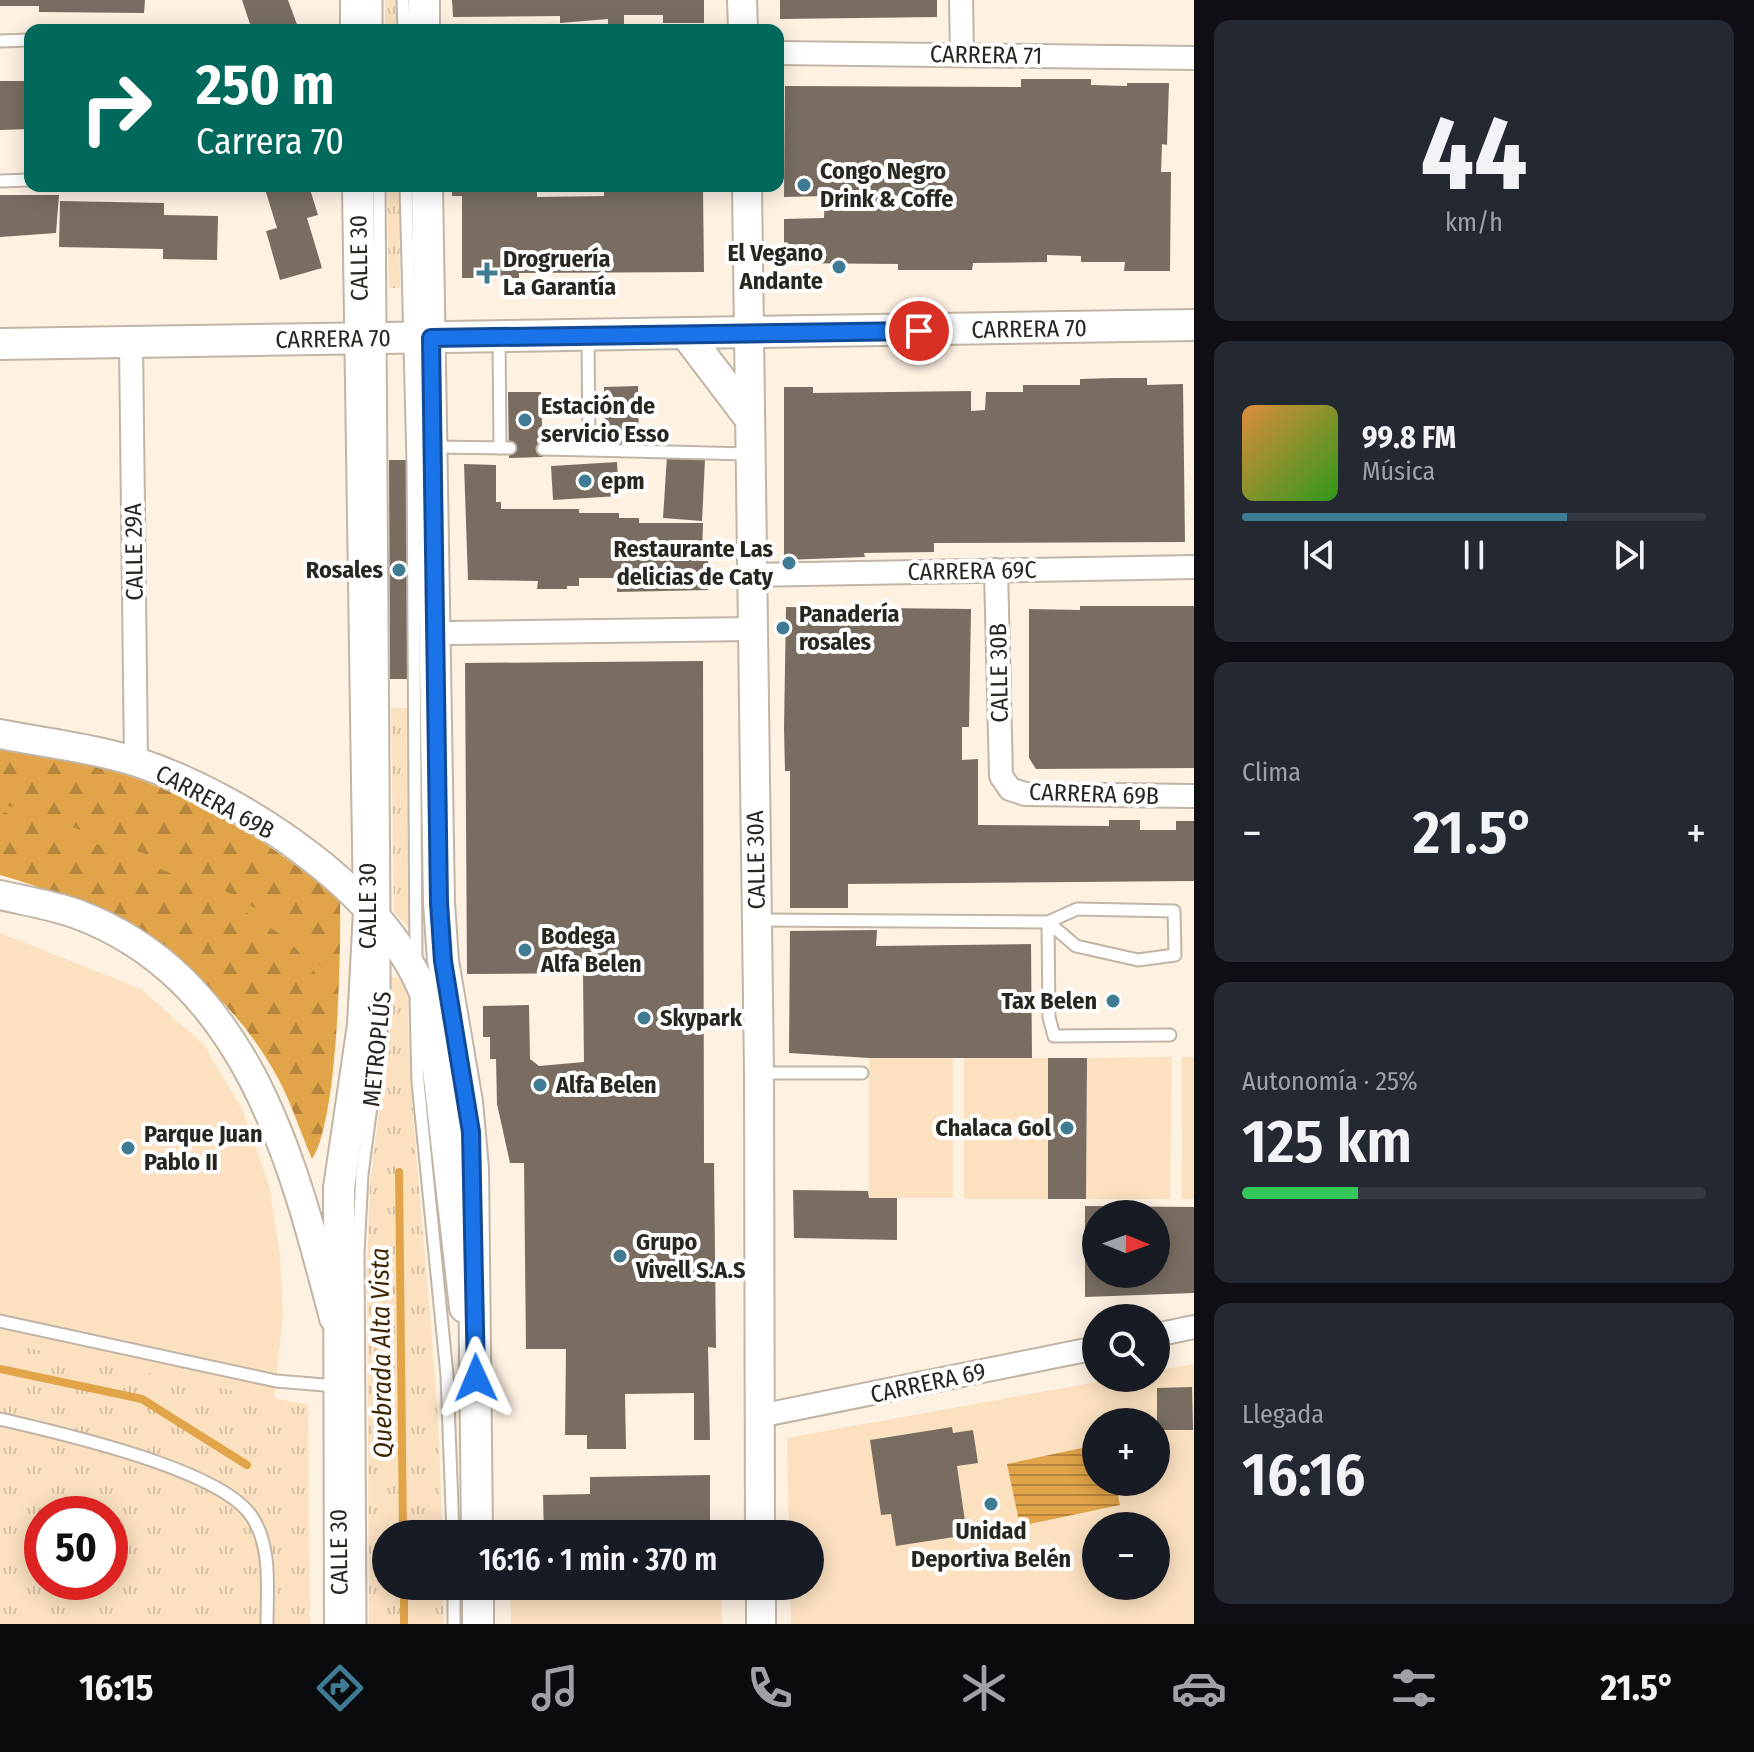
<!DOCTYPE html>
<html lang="es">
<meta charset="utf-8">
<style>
body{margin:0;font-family:"Fira Sans Condensed",sans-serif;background:#242831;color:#f1f3f6;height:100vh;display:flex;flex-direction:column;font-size:30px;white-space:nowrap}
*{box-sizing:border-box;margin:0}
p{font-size:26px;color:#9ea1a6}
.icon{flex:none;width:44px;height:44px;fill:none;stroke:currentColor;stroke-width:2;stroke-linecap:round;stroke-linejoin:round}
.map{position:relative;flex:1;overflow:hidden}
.sheet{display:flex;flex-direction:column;gap:20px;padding:20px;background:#0d0f14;width:560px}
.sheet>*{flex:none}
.hud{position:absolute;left:24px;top:24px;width:760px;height:168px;border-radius:16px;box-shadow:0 4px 20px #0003;background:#00695c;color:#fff;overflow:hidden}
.needle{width:52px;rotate:91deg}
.tools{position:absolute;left:1082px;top:1200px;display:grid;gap:16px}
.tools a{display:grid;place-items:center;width:88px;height:88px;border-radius:50%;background:#171b24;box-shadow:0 4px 20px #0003;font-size:40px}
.speed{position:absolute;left:24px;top:1496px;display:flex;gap:16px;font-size:40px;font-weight:700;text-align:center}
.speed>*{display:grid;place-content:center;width:104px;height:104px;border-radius:50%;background:#171b24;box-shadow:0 4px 20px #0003;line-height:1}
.speed .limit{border:12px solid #d22;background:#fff;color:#111}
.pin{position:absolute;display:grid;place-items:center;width:68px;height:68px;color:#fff;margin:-34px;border:4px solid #fff;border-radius:50%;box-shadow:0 2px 8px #0007}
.me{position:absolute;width:88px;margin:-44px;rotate:359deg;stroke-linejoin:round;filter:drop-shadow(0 0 6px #0008)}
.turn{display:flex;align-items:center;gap:28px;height:168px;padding:0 40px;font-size:36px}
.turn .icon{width:104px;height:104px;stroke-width:2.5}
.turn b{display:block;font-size:56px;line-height:68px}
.big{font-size:60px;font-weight:600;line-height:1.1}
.sheet .tile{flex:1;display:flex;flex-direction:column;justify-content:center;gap:12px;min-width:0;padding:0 28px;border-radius:16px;background:#242831}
.sheet .dial{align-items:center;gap:0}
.dial b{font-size:104px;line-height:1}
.song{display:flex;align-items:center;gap:24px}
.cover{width:96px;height:96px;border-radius:12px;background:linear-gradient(135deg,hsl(30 70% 55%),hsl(110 70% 35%))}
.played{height:8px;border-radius:4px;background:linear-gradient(90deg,#3f7c93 70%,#363941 70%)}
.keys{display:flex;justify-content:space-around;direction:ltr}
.heat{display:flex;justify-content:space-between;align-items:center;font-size:44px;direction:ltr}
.charge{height:12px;border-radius:6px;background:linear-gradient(90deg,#34c759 25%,#363941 0)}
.trip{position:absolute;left:372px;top:1520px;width:452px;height:80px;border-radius:40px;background:#171b24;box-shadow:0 4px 20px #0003;font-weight:600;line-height:80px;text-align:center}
.menu{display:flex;height:128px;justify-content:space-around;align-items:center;background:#090b0e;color:#9ea1a6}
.menu .icon{width:56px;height:56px}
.menu .current{color:#3f7c93}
.menu b{font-size:36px;color:#f1f3f6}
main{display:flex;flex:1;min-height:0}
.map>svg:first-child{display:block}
.grass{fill:url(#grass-tufts);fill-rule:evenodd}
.forest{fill:url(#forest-firs)}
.pitch{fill:#fbe1c0;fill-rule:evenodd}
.water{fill:url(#water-rules)}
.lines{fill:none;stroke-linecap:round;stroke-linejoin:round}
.stream{stroke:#e1a449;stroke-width:8}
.building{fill:#786d60;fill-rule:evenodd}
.service-casing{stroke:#c0b5a6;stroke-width:15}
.minor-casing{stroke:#c0b5a6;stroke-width:26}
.tertiary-casing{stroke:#c0b5a6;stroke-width:32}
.secondary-casing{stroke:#c0b5a6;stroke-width:34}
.service{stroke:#fff;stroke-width:11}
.minor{stroke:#fff;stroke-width:22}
.tertiary{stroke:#fff;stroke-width:28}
.secondary{stroke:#fff;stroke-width:30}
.route-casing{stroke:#114b97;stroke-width:20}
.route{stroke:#1a73e8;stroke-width:14}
.poi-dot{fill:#3f7c93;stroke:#fff;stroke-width:3}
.labels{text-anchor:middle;stroke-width:8;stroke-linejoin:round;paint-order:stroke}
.street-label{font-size:24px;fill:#29251f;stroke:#fff}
.poi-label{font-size:24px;font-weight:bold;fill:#29251f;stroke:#fff;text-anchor:start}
.water-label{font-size:26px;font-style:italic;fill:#3f2600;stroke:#fff}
</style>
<main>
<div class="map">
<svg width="1194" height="1624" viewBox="0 0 1194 1624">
<defs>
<pattern id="grass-tufts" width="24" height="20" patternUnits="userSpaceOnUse" patternTransform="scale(2)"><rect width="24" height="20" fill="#fbe1c0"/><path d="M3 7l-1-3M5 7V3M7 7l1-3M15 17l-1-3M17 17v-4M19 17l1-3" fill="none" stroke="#d7c1a5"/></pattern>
<pattern id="forest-firs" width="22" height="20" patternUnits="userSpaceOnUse" patternTransform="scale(2)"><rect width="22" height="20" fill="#e2a449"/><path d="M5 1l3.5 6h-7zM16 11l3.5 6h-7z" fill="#b7853c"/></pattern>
<pattern id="water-rules" width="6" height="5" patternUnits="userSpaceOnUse" patternTransform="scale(2)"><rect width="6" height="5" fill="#e1a449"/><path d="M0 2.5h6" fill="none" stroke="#b6853c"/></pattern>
</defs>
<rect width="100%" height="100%" fill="#fdf1e2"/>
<g class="grass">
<polygon points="385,0 396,0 397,30 385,30"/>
<polygon points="387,186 399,186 400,288 389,288"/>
<polygon points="391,708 409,708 412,932 394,912"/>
<path d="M 390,977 L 407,978 C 410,1164 440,1348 442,1534 L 386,1534 L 386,1586 L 443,1586 L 444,1624 L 369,1624 L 367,1271 L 370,1183 L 387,1047 Z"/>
<path d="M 0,1342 L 308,1405 L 310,1624 L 273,1624 C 274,1578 279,1532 244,1497 L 143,1450 L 101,1437 L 99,1448 C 139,1460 225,1484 247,1521 C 265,1550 263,1591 262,1624 L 0,1624 ZM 42,1514 L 110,1514 L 110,1582 L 42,1582 Z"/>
</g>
<path class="forest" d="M 0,750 C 48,758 98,764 143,781 C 215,808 283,851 340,901 C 341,953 338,1121 312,1159 C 301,1133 292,1105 279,1080 C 221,972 115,907 0,875 Z"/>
<g class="pitch">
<polygon points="0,933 141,989 204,1045 243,1111 269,1185 280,1255 283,1316 274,1399 0,1342"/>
<polygon points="1172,1057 1170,1199 1086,1199 1087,1058"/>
<rect x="1182" y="1057" width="12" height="142"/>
<rect x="869" y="1058" width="84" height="140"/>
<rect x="964" y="1058" width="84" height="141"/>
<path d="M 1194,1364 L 1194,1624 L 791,1624 L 790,1586 L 810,1586 L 810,1534 L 789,1534 L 787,1438 L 1119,1378 L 1156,1378 L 1156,1371 ZM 1096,1422 L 1156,1422 L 1156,1482 L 1096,1482 ZM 1096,1526 L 1156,1526 L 1156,1586 L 1096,1586 Z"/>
<polygon points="510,1586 721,1586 722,1624 511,1624"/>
</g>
<polygon class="water" points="1096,1445 1096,1482 1115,1482 1120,1505 1020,1526 1007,1464"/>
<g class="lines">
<g class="stream">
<path d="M 0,807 C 97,839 201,872 285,933 C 300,944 313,964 325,979"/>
<polyline points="399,1172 403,1534"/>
<polyline points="0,1369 142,1399 247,1465"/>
<polyline points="404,1586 404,1624"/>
</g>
</g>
<g class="building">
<polygon points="0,0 145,0 144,13 39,12 39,6 0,6"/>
<polygon points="242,0 288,0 299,30 252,30"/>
<polygon points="452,0 704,0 704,23 663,23 663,15 624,15 624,24 608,24 608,19 560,23 560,16 453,17"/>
<polygon points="780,0 937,0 937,17 780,19"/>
<polygon points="1021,79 1091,79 1091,85 1127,86 1127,83 1169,83 1167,145 1162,144 1161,172 1171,172 1170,271 1124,271 1125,262 1081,262 1081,256 1047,255 1047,262 973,263 972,270 898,270 898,264 784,263 784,219 824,218 825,196 784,197 785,86 1021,87"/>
<polygon points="0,81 30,81 30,129 0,130"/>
<polygon points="264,186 309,186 318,215 307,218 322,268 280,280 266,231 277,228"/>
<polygon points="452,186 537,186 537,197 604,196 604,186 703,186 704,272 519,273 519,278 462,278 462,196 452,196"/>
<polygon points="0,195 59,195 56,233 0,237"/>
<polygon points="60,201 164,203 164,215 218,216 217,260 163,259 163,249 59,247"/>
<polygon points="1115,378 1147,378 1147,385 1183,384 1185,542 934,543 934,552 864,553 865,557 784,560 784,387 813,387 813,393 971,391 971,411 985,410 986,392 1023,392 1023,385 1080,385 1080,379"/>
<polygon points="638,386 639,449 605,449 604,387"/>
<polygon points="508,392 541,392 543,457 509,458"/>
<polygon points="667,456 705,459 702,521 663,518"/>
<polygon points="389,460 408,460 408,679 390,679"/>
<polygon points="617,462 619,496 553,500 551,466"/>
<polygon points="464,464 496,465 496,502 501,502 501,509 579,509 579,513 619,513 619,518 639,518 639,523 703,523 702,556 708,556 708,590 617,592 617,578 579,578 579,586 567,586 567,589 537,589 538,581 468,580"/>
<polygon points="1080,606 1194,606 1194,768 1036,769 1029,758 1029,609 1080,610"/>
<polygon points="786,607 971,609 969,727 962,727 962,760 978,759 978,825 1109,826 1109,820 1140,820 1140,830 1176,830 1176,821 1194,821 1194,881 848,884 848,908 790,908 790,771 785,771 784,728"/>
<polygon points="703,661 704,1163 714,1163 716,1348 708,1347 710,1440 694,1440 694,1393 625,1394 626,1449 587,1449 587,1435 565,1435 566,1349 526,1349 524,1163 510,1163 497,1104 496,1059 490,1059 490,1037 483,1037 483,1006 529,1005 530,1059 539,1066 584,1062 583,973 467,974 465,663"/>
<polygon points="877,930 876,946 1031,944 1032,1058 869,1058 789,1053 790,931"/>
<polygon points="1048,1058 1087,1058 1086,1199 1048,1199"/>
<polygon points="793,1190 868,1191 869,1198 897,1198 897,1240 794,1238"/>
<path d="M 1085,1206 L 1194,1207 L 1194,1293 L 1085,1297 ZM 1096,1214 L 1156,1214 L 1156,1274 L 1096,1274 Z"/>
<polygon points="1192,1387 1193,1430 1157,1430 1157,1388"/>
<polygon points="952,1427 953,1433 973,1430 978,1463 957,1466 967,1535 896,1546 891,1514 881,1515 870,1440"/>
<polygon points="710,1475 710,1521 719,1521 719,1534 544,1534 543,1495 590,1494 590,1477"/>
</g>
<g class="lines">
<defs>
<g id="service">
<polyline points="376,0 376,30"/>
<polyline points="403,0 404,30"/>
<polyline points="0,41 30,40"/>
<polyline points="0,181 30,180"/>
<polyline points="379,186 384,921"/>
<polyline points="406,186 413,462 416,963"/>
<polyline points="499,337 500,448"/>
<polyline points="433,447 510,448"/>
<polyline points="543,449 589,450 588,337"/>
<polyline points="589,450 749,454"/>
<polygon points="1077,909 1174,911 1175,955 1138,960 1076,946 1048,922"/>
<polyline points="758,920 1048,922 1049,1017 1054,1036 1170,1035"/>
<polyline points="416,1000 418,1082 447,1375 453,1534"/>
<polyline points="760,1073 862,1073"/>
<polyline points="0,1321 276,1381 337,1386"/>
<path d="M 0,1419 C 56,1432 222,1469 252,1517 C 272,1547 267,1589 267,1624"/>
<polyline points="454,1586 454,1624"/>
<polyline points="360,1624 358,1253 362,1174 384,1008 384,938"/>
</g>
<g id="minor">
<polyline points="961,0 962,54"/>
<polyline points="778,53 1194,58"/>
<polyline points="131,342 136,762"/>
<polyline points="996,570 1001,776 1010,789 1025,794 1194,796"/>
<polyline points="750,575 1194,567"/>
<polyline points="450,633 752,629"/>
<polyline points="1156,1335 1194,1327"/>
<polyline points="759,1416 1096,1348"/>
</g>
<g id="tertiary">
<polyline points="742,0 743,30"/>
<polyline points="747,186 759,1073 760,1534"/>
<path d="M 0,734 C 46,743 92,748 137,762 C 245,798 402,900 431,1015 L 464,1308"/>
<path d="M 0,895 C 26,901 52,905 77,914 C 248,978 293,1161 334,1318"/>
<polyline points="761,1586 761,1624"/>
</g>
<g id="secondary">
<polyline points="356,0 356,30"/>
<polyline points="424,0 424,30"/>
<polyline points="427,186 439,903 443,961 467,1102 473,1168 477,1534"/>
<polyline points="686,334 749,417"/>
<polyline points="0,344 1194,325"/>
<polyline points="478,1586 478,1624"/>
<polyline points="340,1624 339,1188 363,1025 369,911 358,186"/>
</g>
</defs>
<use href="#service" class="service-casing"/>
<use href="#minor" class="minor-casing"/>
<use href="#tertiary" class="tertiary-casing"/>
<use href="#secondary" class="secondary-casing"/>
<use href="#service" class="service"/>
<use href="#minor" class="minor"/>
<use href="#tertiary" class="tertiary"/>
<use href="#secondary" class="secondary"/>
</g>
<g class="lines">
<defs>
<polyline id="route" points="476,1378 471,1132 443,961 439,903 431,338 919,331"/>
</defs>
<use href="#route" class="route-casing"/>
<use href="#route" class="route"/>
</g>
<g class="poi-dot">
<circle cx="804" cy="185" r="8"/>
<circle cx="839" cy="267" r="8"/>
<path d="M483 261h8v8h8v8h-8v8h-8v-8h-8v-8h8z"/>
<circle cx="525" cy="420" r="8"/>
<circle cx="585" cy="481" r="8"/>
<circle cx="789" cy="563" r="8"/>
<circle cx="399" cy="570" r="8"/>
<circle cx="783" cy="628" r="8"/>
<circle cx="525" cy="950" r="8"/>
<circle cx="1113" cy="1001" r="8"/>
<circle cx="644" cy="1018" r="8"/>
<circle cx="540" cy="1085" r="8"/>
<circle cx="1067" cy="1128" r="8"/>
<circle cx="128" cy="1148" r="8"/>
<circle cx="620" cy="1256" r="8"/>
<circle cx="991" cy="1504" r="8"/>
</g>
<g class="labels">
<g class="street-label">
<text transform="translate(986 55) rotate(1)" y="8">CARRERA 71</text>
<text transform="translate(359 258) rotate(-91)" y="8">CALLE 30</text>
<text transform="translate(1029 329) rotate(-1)" y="8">CARRERA 70</text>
<text transform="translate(333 339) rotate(-1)" y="8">CARRERA 70</text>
<text transform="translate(134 552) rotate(-91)" y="8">CALLE 29A</text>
<text transform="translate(972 571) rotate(-1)" y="8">CARRERA 69C</text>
<text transform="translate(999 673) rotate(-91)" y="8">CALLE 30B</text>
<text transform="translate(1094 794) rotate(2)" y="8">CARRERA 69B</text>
<text transform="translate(215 802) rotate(28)" y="8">CARRERA 69B</text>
<text transform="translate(756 860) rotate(-91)" y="8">CALLE 30A</text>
<text transform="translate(368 906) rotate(-90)" y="8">CALLE 30</text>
<text transform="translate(377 1049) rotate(-84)" y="8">METROPLÚS</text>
<text transform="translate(928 1383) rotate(-12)" y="8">CARRERA 69</text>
<text transform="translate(339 1552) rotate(-91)" y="8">CALLE 30</text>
</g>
<g class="poi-label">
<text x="820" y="179">Congo Negro<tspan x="820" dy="28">Drink &amp; Coffe</tspan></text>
<text x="823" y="261" text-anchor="end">El Vegano<tspan x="823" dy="28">Andante</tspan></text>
<text x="503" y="267">Drogruería<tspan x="503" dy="28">La Garantía</tspan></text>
<text x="541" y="414">Estación de<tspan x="541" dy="28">servicio Esso</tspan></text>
<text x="601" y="489">epm</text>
<text x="773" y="557" text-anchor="end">Restaurante Las<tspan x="773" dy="28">delicias de Caty</tspan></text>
<text x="383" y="578" text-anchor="end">Rosales</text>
<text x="799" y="622">Panadería<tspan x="799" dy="28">rosales</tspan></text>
<text x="541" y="944">Bodega<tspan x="541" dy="28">Alfa Belen</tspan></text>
<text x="1097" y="1009" text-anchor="end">Tax Belen</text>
<text x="660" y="1026">Skypark</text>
<text x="556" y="1093">Alfa Belen</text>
<text x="1051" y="1136" text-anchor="end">Chalaca Gol</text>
<text x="144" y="1142">Parque Juan<tspan x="144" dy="28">Pablo II</tspan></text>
<text x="636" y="1250">Grupo<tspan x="636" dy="28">Vivell S.A.S</tspan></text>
<text x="991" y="1539" text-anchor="middle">Unidad<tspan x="991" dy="28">Deportiva Belén</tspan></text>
</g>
<g class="water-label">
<text transform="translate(381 1353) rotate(-91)" y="9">Quebrada Alta Vista</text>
</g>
</g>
</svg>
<div class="tools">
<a><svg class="needle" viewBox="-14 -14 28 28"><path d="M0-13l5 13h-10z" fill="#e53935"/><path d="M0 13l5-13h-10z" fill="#9ea1a6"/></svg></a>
<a><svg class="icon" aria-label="search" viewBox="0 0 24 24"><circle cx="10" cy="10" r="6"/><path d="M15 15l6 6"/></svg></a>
<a>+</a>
<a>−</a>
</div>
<div class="speed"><div class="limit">50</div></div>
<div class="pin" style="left:919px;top:331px;background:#d93025"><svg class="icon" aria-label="arrive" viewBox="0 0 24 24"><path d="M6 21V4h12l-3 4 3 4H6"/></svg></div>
<svg class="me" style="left:476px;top:1378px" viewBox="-20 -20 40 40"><path d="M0-17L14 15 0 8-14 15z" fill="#1a73e8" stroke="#fff" stroke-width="4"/></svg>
<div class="trip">16:16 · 1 min · 370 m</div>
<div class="hud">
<div class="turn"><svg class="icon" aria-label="right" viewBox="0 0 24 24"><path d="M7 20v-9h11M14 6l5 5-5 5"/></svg><div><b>250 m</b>Carrera 70</div></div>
</div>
</div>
<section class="sheet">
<div class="tile dial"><b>44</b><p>km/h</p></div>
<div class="tile">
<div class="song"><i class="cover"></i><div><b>99.8 FM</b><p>Música</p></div></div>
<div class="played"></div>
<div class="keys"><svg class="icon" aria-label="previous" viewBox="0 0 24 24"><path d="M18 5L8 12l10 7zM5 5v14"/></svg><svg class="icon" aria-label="pause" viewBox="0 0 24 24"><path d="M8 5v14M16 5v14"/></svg><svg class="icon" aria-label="next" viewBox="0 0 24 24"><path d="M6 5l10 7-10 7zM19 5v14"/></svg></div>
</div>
<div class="tile"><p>Clima</p>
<div class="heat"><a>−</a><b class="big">21.5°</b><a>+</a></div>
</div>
<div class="tile"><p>Autonomía · 25%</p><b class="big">125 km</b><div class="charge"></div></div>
<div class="tile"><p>Llegada</p><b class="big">16:16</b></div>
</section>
</main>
<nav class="menu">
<b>16:15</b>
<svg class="icon current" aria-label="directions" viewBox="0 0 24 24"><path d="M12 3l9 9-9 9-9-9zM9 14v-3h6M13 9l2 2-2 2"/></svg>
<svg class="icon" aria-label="music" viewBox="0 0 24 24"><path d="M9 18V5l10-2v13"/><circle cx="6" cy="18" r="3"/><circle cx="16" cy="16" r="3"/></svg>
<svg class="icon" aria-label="phone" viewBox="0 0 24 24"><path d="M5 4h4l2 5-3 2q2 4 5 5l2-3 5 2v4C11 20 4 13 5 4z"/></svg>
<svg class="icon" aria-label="climate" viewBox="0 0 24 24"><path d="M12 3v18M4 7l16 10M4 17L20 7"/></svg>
<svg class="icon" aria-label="car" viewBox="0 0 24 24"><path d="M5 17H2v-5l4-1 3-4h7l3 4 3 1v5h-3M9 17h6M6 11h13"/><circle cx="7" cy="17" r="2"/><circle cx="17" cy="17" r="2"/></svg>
<svg class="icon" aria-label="filters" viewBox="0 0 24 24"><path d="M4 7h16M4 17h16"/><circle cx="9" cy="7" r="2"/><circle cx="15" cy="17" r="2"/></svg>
<b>21.5°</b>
</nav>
